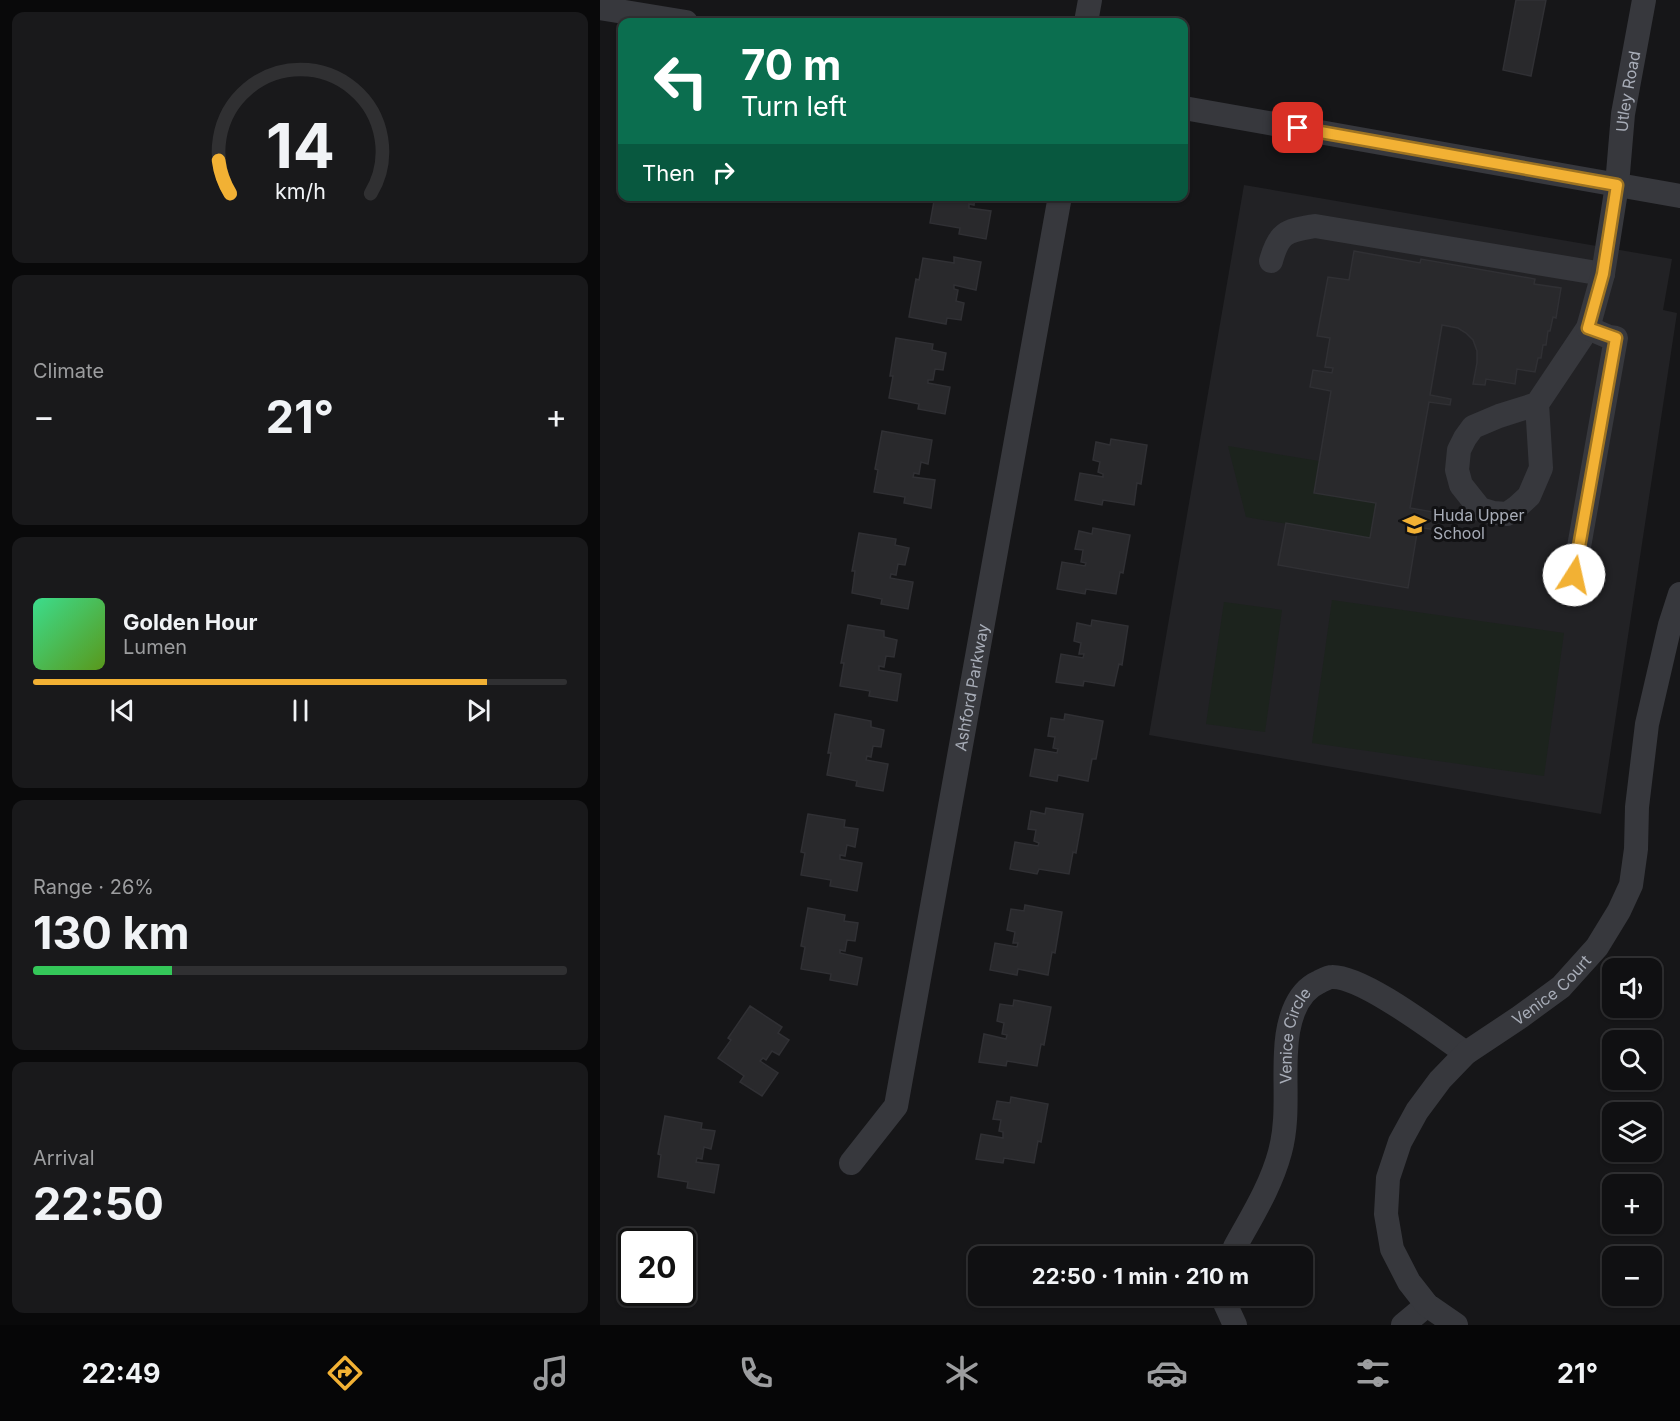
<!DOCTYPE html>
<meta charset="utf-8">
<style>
body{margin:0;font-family:Inter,sans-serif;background:#19191b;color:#f1f3f6;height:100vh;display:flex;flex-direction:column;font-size:22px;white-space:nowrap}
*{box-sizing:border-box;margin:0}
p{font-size:20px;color:#9c9d9f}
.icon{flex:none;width:33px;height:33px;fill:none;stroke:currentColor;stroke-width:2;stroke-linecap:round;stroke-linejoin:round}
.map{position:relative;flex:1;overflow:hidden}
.sheet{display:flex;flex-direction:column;gap:12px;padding:12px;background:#09090a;width:600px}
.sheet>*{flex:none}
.hud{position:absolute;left:18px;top:18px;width:570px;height:183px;border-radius:12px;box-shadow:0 2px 4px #0004,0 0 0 2px #303032;background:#0b6e4f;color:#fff;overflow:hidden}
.controls{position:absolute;left:1002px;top:958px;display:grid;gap:12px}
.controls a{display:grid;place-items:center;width:60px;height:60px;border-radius:12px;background:#101012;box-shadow:0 2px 4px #0004,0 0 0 2px #303032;font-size:30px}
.speed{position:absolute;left:18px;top:1228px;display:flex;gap:12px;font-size:30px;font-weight:700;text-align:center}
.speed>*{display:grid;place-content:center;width:78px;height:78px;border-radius:50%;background:#101012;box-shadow:0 2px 4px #0004,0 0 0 2px #303032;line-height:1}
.speed .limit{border:3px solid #111;border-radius:9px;background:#fff;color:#111}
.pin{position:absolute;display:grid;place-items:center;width:51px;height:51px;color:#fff;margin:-26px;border-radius:12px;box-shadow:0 3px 9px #0006}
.me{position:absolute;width:66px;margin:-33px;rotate:10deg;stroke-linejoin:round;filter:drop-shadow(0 0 4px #0008)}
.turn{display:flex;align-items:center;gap:21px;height:126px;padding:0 24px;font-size:27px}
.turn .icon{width:78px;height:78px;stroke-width:2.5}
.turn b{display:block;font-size:42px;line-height:51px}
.then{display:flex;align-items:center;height:57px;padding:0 24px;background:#0003;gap:12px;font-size:22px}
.big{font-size:45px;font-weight:700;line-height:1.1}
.sheet .widget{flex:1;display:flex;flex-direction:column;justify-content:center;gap:9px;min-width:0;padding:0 21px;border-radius:12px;background:#19191b}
.sheet .dial{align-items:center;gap:0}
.dial svg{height:156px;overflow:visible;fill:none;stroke:#303032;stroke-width:7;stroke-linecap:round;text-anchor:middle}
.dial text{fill:#f1f3f6;stroke:none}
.song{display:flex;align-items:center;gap:18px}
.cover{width:72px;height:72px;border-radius:9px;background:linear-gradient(135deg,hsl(150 70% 55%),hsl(90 70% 35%))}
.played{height:6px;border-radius:3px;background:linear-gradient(90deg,#f2b134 85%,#303032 85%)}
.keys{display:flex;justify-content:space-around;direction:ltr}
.heat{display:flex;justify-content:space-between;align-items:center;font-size:33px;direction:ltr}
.charge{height:9px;border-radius:4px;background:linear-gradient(90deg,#34c759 26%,#303032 0)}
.trip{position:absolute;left:368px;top:1246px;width:345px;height:60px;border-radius:12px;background:#101012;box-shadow:0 2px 4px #0004,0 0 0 2px #303032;font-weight:700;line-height:60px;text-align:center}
.dock{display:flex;height:96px;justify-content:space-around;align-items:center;background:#060607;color:#9c9d9f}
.dock .icon{width:42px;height:42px}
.dock .current{color:#f2b134}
.dock b{font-size:27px;color:#f1f3f6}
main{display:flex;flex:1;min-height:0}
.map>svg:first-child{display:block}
.built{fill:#222225}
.green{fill:#1c231d}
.building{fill:#29292c;stroke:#303034;stroke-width:1.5}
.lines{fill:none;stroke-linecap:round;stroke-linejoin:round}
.minor{stroke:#37383d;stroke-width:24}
.route-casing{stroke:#9d7322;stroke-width:15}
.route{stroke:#f2b134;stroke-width:10}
.labels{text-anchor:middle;stroke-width:6;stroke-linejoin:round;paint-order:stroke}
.street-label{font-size:16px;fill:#a8adb8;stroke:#111113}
.poi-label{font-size:16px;fill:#a8adb8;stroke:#111113;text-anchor:start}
</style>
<main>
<section class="sheet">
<div class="widget dial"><svg viewBox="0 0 100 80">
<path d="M14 69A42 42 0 1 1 86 69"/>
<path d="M14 69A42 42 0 0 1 8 52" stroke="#f2b134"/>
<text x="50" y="56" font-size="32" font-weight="700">14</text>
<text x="50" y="72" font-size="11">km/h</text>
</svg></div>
<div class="widget"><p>Climate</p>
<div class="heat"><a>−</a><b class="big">21°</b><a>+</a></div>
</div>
<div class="widget">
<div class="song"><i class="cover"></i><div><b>Golden Hour</b><p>Lumen</p></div></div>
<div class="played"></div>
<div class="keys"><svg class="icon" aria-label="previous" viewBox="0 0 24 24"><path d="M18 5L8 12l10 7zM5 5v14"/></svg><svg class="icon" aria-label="pause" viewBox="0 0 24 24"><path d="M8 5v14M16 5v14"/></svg><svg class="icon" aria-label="next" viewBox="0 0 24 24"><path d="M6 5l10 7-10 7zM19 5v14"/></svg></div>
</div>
<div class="widget"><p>Range · 26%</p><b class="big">130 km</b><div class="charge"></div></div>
<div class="widget"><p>Arrival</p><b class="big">22:50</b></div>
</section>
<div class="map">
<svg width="1080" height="1325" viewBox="0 0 1080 1325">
<rect width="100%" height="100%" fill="#161618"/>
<polygon class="built" points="644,185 1072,259 1063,310 1077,313 1001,814 549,735"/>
<g class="green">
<polygon points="628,446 719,461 714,493 776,503 770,538 646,517"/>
<polygon points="732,600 964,633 944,776 712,743"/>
<polygon points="624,602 682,610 665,732 606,724"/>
</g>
<g class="building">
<polygon points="916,0 946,0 931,76 903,70"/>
<polygon points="331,196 375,196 374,205 369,204 369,208 391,211 386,239 359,234 360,228 330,223 334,201 331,200"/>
<polygon points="754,251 820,263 821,259 935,279 934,284 961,288 956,318 953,317 950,331 948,331 946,345 943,345 941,358 938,358 935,372 917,369 915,384 886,379 885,385 873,384 877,363 877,351 873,340 866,333 858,328 842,325 830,395 851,399 850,405 829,402 810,508 839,513 836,530 818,527 808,588 678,565 686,523 770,538 776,503 714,493 731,391 710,387 713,370 732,373 733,368 725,367 730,338 717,336 728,277 749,280"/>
<polygon points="354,257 381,262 376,290 354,285 354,289 358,290 356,301 364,303 361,320 347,318 346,324 309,317 316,279 319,280 323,258 354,263"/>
<polygon points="296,338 333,344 332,350 346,353 343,370 335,369 333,380 328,380 328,383 350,387 345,414 318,409 319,404 289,398 293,376 290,376"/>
<polygon points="282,431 332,440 328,464 321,462 319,474 314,473 313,477 335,480 331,508 304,503 305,497 274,492 278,470 275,469"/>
<polygon points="511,439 547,445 541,484 537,483 534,505 503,500 502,505 475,500 480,473 503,477 503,474 498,472 500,462 493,460 496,442 510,445"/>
<polygon points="493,528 530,535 523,573 520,572 516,594 486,589 485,594 457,589 462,562 485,566 486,563 481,562 483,550 475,549 479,531 492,534"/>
<polygon points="259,533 296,539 295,545 309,548 305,565 298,564 296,575 291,574 290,578 313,582 308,609 281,604 282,599 252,593 255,571 252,571"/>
<polygon points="492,620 528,626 522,665 519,664 514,686 484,681 483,686 456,682 461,654 483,658 484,654 479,654 481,643 474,641 477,623 491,626"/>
<polygon points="248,625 284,631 284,637 297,640 294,657 286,656 284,667 279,666 279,670 301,674 297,701 269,696 270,691 240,686 244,663 241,663"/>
<polygon points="235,714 271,721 271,727 284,730 281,747 273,746 271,757 267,756 266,760 288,764 283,791 256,786 257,781 227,775 231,753 228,753"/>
<polygon points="465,714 503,721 496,759 492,759 488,781 458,775 457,781 430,776 435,749 457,753 458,749 453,748 455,737 448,736 451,718 464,720"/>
<polygon points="446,808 483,814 476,853 473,852 469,874 439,869 437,874 410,869 415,842 438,846 439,843 434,841 436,830 428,829 431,811 445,814"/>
<polygon points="208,814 245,820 244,827 258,829 255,847 247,845 245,856 240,855 240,859 262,863 257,891 230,886 231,880 201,875 205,853 201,852"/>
<polygon points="425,905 462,912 455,953 452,952 448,975 418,969 417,975 390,970 395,943 417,947 418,943 413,943 415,932 407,930 411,909 424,911"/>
<polygon points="208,908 245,915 244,921 258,923 255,941 247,940 245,951 240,950 240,953 262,958 257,985 230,980 231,974 201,969 205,947 201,946"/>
<polygon points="414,1000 451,1007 444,1045 441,1044 437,1066 407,1061 406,1066 379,1062 384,1034 406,1039 407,1035 402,1034 404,1023 397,1021 400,1004 413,1006"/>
<polygon points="150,1006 182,1027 178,1033 189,1040 179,1055 172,1051 166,1060 163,1058 160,1061 178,1073 162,1096 140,1082 144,1076 118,1058 131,1040 128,1038"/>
<polygon points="411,1097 448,1104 441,1142 438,1141 434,1163 404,1158 403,1163 376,1159 381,1134 403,1138 403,1132 399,1131 401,1120 393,1119 397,1101 410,1103"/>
<polygon points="65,1116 102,1123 101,1129 115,1131 111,1149 104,1147 102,1159 97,1158 96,1162 119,1165 114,1193 87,1188 88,1182 58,1177 61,1155 58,1154"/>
</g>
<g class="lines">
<g class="minor">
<polyline points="0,8 86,22"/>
<polyline points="486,22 490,0"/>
<polyline points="584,108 1080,196"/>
<path d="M 671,261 C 679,231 687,231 715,226 L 1003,274"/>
<path id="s1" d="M 937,404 L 941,468 L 929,496 L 917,507 L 907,514 L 893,513 L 880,509 L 861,485 L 857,470 L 859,450 L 865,438 L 873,427 L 899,416 L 937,404 L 988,328 L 1003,274 L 1017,185 L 1023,114 L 1044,0"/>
<polyline points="974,575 1016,338 1009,337 988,328"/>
<path id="s2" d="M 251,1163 L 296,1106 L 460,196"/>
<path id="s3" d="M 632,1257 L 635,1247 C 652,1216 671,1186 680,1152 C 689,1119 684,1085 686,1052 C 687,1026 694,993 719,982 C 723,980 728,977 732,977 C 763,976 838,1034 866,1053"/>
<polyline points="624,1296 624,1301 635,1325"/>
<polyline points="803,1325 827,1305"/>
<path id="s4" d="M 856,1325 L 827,1305 L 809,1282 L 792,1249 L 786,1214 L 788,1178 L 800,1142 L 817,1111 L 840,1080 L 866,1053 L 920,1017 L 961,987 L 997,947 L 1019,911 L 1031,885 L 1036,849 L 1037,807 L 1047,724 L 1070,625 L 1080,594"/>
</g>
</g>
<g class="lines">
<defs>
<polyline id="route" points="698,128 1017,185 1003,274 988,328 1016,338 974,575"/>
</defs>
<use href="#route" class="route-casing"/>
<use href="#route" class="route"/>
</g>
<defs>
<symbol id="school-bare" viewBox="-9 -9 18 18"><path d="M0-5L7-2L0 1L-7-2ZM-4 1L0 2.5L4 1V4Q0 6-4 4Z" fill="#f2b134" stroke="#111113" stroke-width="2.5" paint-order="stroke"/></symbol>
</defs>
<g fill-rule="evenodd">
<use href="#school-bare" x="798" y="508" width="33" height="33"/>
</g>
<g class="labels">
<g class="street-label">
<text dy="6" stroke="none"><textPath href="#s1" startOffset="644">Utley Road</textPath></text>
<text dy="6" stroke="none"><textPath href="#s2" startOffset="498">Ashford Parkway</textPath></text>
<text dy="6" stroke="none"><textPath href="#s4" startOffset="429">Venice Court</textPath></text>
<text dy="6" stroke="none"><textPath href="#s3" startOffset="234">Venice Circle</textPath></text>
</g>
<g class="poi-label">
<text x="833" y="521">Huda Upper<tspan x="833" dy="18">School</tspan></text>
</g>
</g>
</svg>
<div class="controls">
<a><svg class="icon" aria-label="sound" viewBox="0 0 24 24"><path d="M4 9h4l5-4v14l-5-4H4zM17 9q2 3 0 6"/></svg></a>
<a><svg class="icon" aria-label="search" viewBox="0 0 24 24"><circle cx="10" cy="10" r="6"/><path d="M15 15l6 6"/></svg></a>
<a><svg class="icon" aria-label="layers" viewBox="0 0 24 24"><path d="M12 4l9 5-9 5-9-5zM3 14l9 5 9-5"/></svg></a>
<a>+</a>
<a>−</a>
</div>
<div class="speed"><div class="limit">20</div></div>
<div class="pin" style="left:698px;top:128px;background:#d93025"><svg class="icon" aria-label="arrive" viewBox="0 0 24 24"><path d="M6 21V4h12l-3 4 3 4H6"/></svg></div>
<svg class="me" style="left:974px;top:575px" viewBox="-20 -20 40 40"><circle r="19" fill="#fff"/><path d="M0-13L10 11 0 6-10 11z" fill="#f2b134"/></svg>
<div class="trip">22:50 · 1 min · 210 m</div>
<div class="hud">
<div class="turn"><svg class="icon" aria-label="left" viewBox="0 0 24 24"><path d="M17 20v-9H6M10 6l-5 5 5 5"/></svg><div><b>70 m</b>Turn left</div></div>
<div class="then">Then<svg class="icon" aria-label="right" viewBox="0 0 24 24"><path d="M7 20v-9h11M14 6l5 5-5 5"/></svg></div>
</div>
</div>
</main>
<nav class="dock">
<b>22:49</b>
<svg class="icon current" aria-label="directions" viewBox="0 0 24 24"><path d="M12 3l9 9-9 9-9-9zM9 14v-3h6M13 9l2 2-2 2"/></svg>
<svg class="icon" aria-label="music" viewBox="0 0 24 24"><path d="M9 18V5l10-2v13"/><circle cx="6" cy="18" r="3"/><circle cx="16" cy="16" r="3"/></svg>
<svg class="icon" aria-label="phone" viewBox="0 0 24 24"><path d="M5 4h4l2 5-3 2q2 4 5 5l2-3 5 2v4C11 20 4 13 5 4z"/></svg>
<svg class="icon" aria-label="climate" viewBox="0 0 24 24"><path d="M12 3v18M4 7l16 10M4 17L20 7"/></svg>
<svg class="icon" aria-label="car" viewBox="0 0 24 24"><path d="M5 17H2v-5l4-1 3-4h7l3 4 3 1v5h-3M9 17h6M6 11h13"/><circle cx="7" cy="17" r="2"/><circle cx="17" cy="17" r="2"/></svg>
<svg class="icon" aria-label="filters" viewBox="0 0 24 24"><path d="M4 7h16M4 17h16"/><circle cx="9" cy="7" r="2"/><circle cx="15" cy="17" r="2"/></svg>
<b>21°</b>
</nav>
